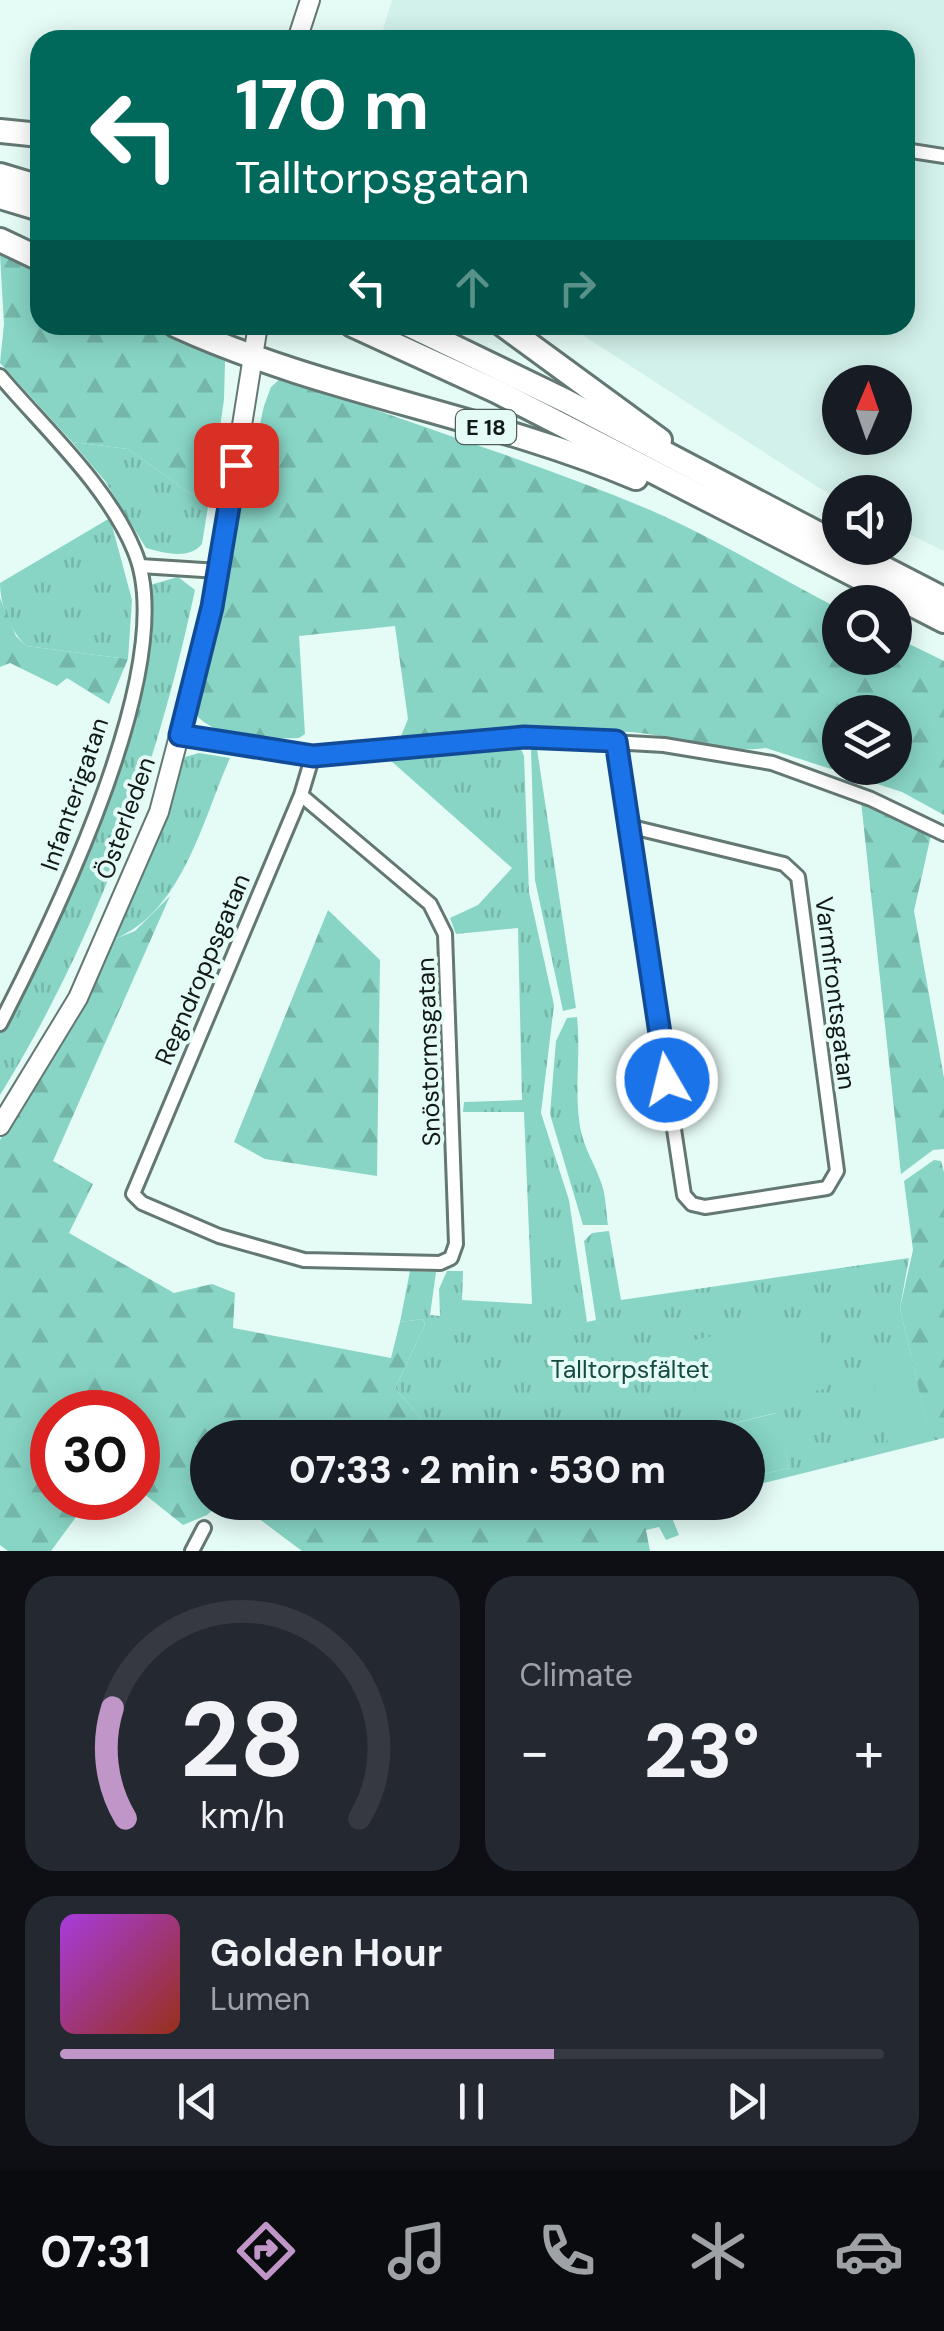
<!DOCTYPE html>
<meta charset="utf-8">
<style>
body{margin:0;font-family:"DM Sans",sans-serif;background:#242831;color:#f1f3f6;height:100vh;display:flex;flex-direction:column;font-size:38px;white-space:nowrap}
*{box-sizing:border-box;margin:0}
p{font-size:32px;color:#9ea1a6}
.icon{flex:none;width:55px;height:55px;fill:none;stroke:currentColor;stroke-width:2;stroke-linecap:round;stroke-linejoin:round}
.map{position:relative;height:1551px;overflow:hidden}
.drawer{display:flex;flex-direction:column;gap:25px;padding:25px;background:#0d0f14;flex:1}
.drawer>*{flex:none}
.top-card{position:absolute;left:30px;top:30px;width:885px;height:305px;border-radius:30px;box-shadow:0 5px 25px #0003;background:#00695c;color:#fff;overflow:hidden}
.needle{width:65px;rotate:2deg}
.tools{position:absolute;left:822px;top:365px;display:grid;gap:20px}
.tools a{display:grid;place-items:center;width:90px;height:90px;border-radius:50%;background:#171b24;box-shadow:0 5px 25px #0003;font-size:50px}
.speed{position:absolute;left:30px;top:1390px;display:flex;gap:20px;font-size:50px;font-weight:700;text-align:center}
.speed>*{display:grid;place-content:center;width:130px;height:130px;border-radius:50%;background:#171b24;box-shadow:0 5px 25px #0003;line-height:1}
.speed .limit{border:15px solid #d22;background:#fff;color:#111}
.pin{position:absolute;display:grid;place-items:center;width:85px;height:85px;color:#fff;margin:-42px;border-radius:20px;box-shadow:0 5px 15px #0006}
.me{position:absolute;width:110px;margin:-55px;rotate:352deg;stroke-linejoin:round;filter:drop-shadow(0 0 8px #0008)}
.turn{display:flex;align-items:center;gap:35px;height:210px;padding:0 40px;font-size:45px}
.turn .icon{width:130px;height:130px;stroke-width:2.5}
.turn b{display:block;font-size:70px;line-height:85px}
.lanes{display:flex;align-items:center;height:95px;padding:0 40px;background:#0003;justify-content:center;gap:50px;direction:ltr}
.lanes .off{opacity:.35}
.big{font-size:75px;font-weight:800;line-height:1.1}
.drawer .card{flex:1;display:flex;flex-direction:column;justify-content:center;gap:15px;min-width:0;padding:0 35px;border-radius:30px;background:#242831}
.drawer .dial{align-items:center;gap:0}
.dial svg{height:260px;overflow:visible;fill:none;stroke:#363941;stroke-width:7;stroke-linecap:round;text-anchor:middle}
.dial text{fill:#f1f3f6;stroke:none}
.song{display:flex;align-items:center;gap:30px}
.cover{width:120px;height:120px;border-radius:15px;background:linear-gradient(135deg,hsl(280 70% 55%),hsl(10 70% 35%))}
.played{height:10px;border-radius:5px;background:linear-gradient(90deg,#c096c8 60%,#363941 60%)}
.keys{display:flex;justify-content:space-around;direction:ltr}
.heat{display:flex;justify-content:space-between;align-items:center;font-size:55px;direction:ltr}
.drawer .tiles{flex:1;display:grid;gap:25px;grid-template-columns:1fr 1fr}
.card:last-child{grid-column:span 2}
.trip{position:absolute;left:190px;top:1420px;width:575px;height:100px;border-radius:50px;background:#171b24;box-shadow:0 5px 25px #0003;font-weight:800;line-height:100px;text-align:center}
.menu{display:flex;height:160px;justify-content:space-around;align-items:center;background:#090b0e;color:#9ea1a6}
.menu .icon{width:70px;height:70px}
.menu .selected{color:#c096c8}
.menu b{font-size:45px;color:#f1f3f6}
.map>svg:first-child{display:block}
.built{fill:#d2f1ea;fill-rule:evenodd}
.grass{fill:url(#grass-tufts)}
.forest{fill:url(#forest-firs);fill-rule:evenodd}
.pitch{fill:#88d5c5}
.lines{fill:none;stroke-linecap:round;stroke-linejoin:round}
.minor-casing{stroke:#647873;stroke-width:18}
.secondary-casing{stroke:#647873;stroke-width:22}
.motorway-casing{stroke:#647873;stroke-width:28}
.minor{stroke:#fff;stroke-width:12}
.secondary{stroke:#fff;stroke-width:18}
.motorway{stroke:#fff;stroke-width:22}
.route-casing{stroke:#114b97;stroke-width:25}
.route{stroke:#1a73e8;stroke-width:18}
.labels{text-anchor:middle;stroke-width:8;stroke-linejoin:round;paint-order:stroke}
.shield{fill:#e5fbf6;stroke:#515e5b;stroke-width:2.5}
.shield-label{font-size:22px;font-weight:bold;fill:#121a18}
.street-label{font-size:25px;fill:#121a18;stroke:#e5fbf6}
.park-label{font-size:25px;fill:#164b42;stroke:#e5fbf6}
</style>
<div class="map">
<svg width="944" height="1551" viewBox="0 0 944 1551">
<defs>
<pattern id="grass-tufts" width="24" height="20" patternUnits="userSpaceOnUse" patternTransform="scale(2.5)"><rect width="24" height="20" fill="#88d5c5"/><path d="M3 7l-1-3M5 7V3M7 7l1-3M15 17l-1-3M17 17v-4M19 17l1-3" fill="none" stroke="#74b6a8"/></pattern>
<pattern id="forest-firs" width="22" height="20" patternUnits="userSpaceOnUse" patternTransform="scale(2.5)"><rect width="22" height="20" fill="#88d5c5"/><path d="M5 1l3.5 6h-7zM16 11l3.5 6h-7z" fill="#74b6a8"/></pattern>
</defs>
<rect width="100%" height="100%" fill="#e5fbf6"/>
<path class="built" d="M 392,0 L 944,0 L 944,551 L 895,527 L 895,492 L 840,492 L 840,499 L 821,489 L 567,325 L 905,325 L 905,40 L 380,40 ZM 840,382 L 895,382 L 895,438 L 840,438 Z"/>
<g class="grass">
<path d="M 72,442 L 128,449 L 191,494 L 212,481 L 202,544 C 189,560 164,553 146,548 L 105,481 Z"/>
<path d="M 110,518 L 132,600 L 128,659 L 26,646 C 10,630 0,605 0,583 Z"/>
<path d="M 178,577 L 195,590 C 157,768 96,940 0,1095 L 0,1030 L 48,946 L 66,903 L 107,794 L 146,671 L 153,624 L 150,585 Z"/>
<polygon points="503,745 520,747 524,756 529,892 554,1005 541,1113 569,1200 587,1322 596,1320 584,1241 592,1233 609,1231 621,1300 909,1258 900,1308 929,1433 940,1439 748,1487 748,1478 789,1468 775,1413 677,1437 623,1437 613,1426 596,1423 560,1437 437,1437 395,1388 425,1325 423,1319 400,1322 410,1271 436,1272 430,1315 440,1316 439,1289 447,1271 463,1271 462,1300 532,1304 524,1112 463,1112 464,1102 522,1100 518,928 456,934 450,918 478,905 512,868 390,760"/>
<polygon points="531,749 537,749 576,1008 563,1011 535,880"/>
<path d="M 199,753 L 230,758 C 202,821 182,914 112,940 L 185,757 Z"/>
<path d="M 577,1017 C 581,1054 574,1089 580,1127 C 584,1149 596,1166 602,1185 C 606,1197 606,1212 608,1225 L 583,1225 L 550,1114 L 556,1041 L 567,1018 Z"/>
</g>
<g class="forest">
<polygon points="0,255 40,273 40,325 153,325 225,361 224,400 212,481 191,494 128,449 72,442 0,363 4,324"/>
<path d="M 284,375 C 405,424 530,459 650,510 C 715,538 777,577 840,609 L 840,658 L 895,658 L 895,637 L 944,661 L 944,815 L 902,792 L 766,748 C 723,754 674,735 629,732 C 552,727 476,734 399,741 L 408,719 L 395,626 L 299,636 L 305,734 L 299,738 C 267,739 223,741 198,717 L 197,706 L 264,406 L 271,387 ZM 840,712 L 895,712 L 895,768 L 840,768 Z"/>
<polygon points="0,598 16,636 26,646 128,659 109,704 67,678 57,686 10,663 0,667"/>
<polygon points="861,801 931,835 914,911 944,1078 944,1149 933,1150 901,1174"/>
<polygon points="170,896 53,1161 93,1184 69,1233 174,1293 212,1284 235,1293 233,1328 391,1358 400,1322 423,1319 425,1325 395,1388 437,1437 208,1438 208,1502 666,1503 679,1535 666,1540 659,1527 646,1530 650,1551 302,1551 250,1512 220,1503 207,1515 183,1525 138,1489 138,1412 52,1412 52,1498 90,1498 51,1551 8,1551 0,1545 0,1140 66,1031 112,940 135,931"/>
<polygon points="328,910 380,960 377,1176 265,1159 234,1142"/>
<polygon points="934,1160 941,1161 944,1172 944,1438 940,1439 929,1434 900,1308 913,1250 904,1181"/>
</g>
<g class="pitch">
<polygon points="813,1315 828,1388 701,1416 685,1342"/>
<polygon points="911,1357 929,1434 888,1443 870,1367"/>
<polygon points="776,1413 789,1468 748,1478 748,1438 677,1437"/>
</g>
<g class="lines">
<defs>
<g id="minor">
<polyline points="905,150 944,156"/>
<path d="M 0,376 C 45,429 107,485 134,550 C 182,661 53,921 0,1024"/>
<polyline points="140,566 219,571"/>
<polyline points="180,735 313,755 524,737 664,745 772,763 871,799 944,834"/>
<polyline points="615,741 684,1195 692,1204 705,1207 827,1188 837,1171 798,877 784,864 632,827"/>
<polyline points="301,795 430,904 445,934 456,1244 451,1258 440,1263 304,1260 219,1236 142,1203 133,1194 301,795 313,755"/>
<polyline points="192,1551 204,1528"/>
</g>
<g id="secondary">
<polyline points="297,40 310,0"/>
<polyline points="0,1126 78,998 159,812 213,607 258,325"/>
</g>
<g id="motorway">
<polyline points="0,131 40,135"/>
<polyline points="0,175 40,187"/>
<polyline points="0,197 40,209"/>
<polyline points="0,240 40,259"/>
<path d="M 175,325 C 323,393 486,415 636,478"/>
<polyline points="352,325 496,391 944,621"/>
<polyline points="409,325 566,401 840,545"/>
<polyline points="503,325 660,440"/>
<polyline points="845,548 944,599"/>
</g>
</defs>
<use href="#minor" class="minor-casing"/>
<use href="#secondary" class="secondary-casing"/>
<use href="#motorway" class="motorway-casing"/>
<use href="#minor" class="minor"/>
<use href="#secondary" class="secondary"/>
<use href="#motorway" class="motorway"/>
</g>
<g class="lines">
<defs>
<polyline id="route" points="236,465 212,607 180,735 313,756 524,737 616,741 667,1080"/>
</defs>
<use href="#route" class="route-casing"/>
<use href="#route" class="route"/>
</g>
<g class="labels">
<rect class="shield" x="456" y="410" width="60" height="34" rx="8"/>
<g class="shield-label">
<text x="486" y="435">E 18</text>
</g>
<g class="street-label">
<text transform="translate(74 794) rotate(-71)" y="9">Infanterigatan</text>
<text transform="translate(125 818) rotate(-70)" y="9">Österleden</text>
<text transform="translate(202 969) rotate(-67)" y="9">Regndroppsgatan</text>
<text transform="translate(836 993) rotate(83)" y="9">Varmfrontsgatan</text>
<text transform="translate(428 1052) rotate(-92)" y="9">Snöstormsgatan</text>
</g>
<g class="park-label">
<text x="630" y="1378">Talltorpsfältet</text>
</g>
</g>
</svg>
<div class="tools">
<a><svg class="needle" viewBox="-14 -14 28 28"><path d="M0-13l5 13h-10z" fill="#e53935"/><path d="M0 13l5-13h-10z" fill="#9ea1a6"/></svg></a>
<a><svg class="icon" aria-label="sound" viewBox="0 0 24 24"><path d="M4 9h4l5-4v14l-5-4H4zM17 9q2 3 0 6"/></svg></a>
<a><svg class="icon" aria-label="search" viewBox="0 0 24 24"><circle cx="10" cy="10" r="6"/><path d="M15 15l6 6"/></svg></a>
<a><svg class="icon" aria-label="layers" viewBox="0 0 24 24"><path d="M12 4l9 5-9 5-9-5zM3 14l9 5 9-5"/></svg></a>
</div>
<div class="speed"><div class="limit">30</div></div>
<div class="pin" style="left:236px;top:465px;background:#d93025"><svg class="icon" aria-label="arrive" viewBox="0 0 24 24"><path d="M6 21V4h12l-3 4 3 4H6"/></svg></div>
<svg class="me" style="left:667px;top:1080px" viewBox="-20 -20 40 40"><circle r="17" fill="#1a73e8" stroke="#fff" stroke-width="3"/><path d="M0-11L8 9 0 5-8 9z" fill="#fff"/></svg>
<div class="trip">07:33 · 2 min · 530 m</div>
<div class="top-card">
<div class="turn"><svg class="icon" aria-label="left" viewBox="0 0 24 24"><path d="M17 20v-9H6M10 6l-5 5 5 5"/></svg><div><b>170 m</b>Talltorpsgatan</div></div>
<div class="lanes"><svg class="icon" aria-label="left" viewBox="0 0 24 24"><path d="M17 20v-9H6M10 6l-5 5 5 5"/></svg><svg class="icon off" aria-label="ahead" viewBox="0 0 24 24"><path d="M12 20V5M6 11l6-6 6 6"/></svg><svg class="icon off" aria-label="right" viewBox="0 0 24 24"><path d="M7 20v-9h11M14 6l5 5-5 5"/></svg></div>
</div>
</div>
<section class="drawer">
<div class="tiles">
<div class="card dial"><svg viewBox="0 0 100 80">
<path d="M14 69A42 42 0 1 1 86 69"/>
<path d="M14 69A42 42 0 0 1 10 35" stroke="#c096c8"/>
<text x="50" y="56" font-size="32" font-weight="700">28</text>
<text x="50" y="72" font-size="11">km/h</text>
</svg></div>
<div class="card"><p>Climate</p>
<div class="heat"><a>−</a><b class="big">23°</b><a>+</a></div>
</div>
<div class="card">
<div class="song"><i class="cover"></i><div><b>Golden Hour</b><p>Lumen</p></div></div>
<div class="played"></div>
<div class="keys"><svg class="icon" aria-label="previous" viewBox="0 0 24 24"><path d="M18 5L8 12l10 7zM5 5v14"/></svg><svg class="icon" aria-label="pause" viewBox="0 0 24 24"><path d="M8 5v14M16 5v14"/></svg><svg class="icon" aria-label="next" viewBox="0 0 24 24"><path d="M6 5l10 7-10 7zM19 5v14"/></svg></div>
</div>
</div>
</section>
<nav class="menu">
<b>07:31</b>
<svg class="icon selected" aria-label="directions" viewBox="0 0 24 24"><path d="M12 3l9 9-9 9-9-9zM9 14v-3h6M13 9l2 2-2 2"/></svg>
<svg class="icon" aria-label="music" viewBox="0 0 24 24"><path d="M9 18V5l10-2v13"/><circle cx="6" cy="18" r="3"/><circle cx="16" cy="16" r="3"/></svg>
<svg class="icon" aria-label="phone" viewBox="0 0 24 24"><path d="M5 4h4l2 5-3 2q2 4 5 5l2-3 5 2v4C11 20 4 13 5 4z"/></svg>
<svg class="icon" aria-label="climate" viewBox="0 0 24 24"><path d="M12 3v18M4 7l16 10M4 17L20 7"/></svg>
<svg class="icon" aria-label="car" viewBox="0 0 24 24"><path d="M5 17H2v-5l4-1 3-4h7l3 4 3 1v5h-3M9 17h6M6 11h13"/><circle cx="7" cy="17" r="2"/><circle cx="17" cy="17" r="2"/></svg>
</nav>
